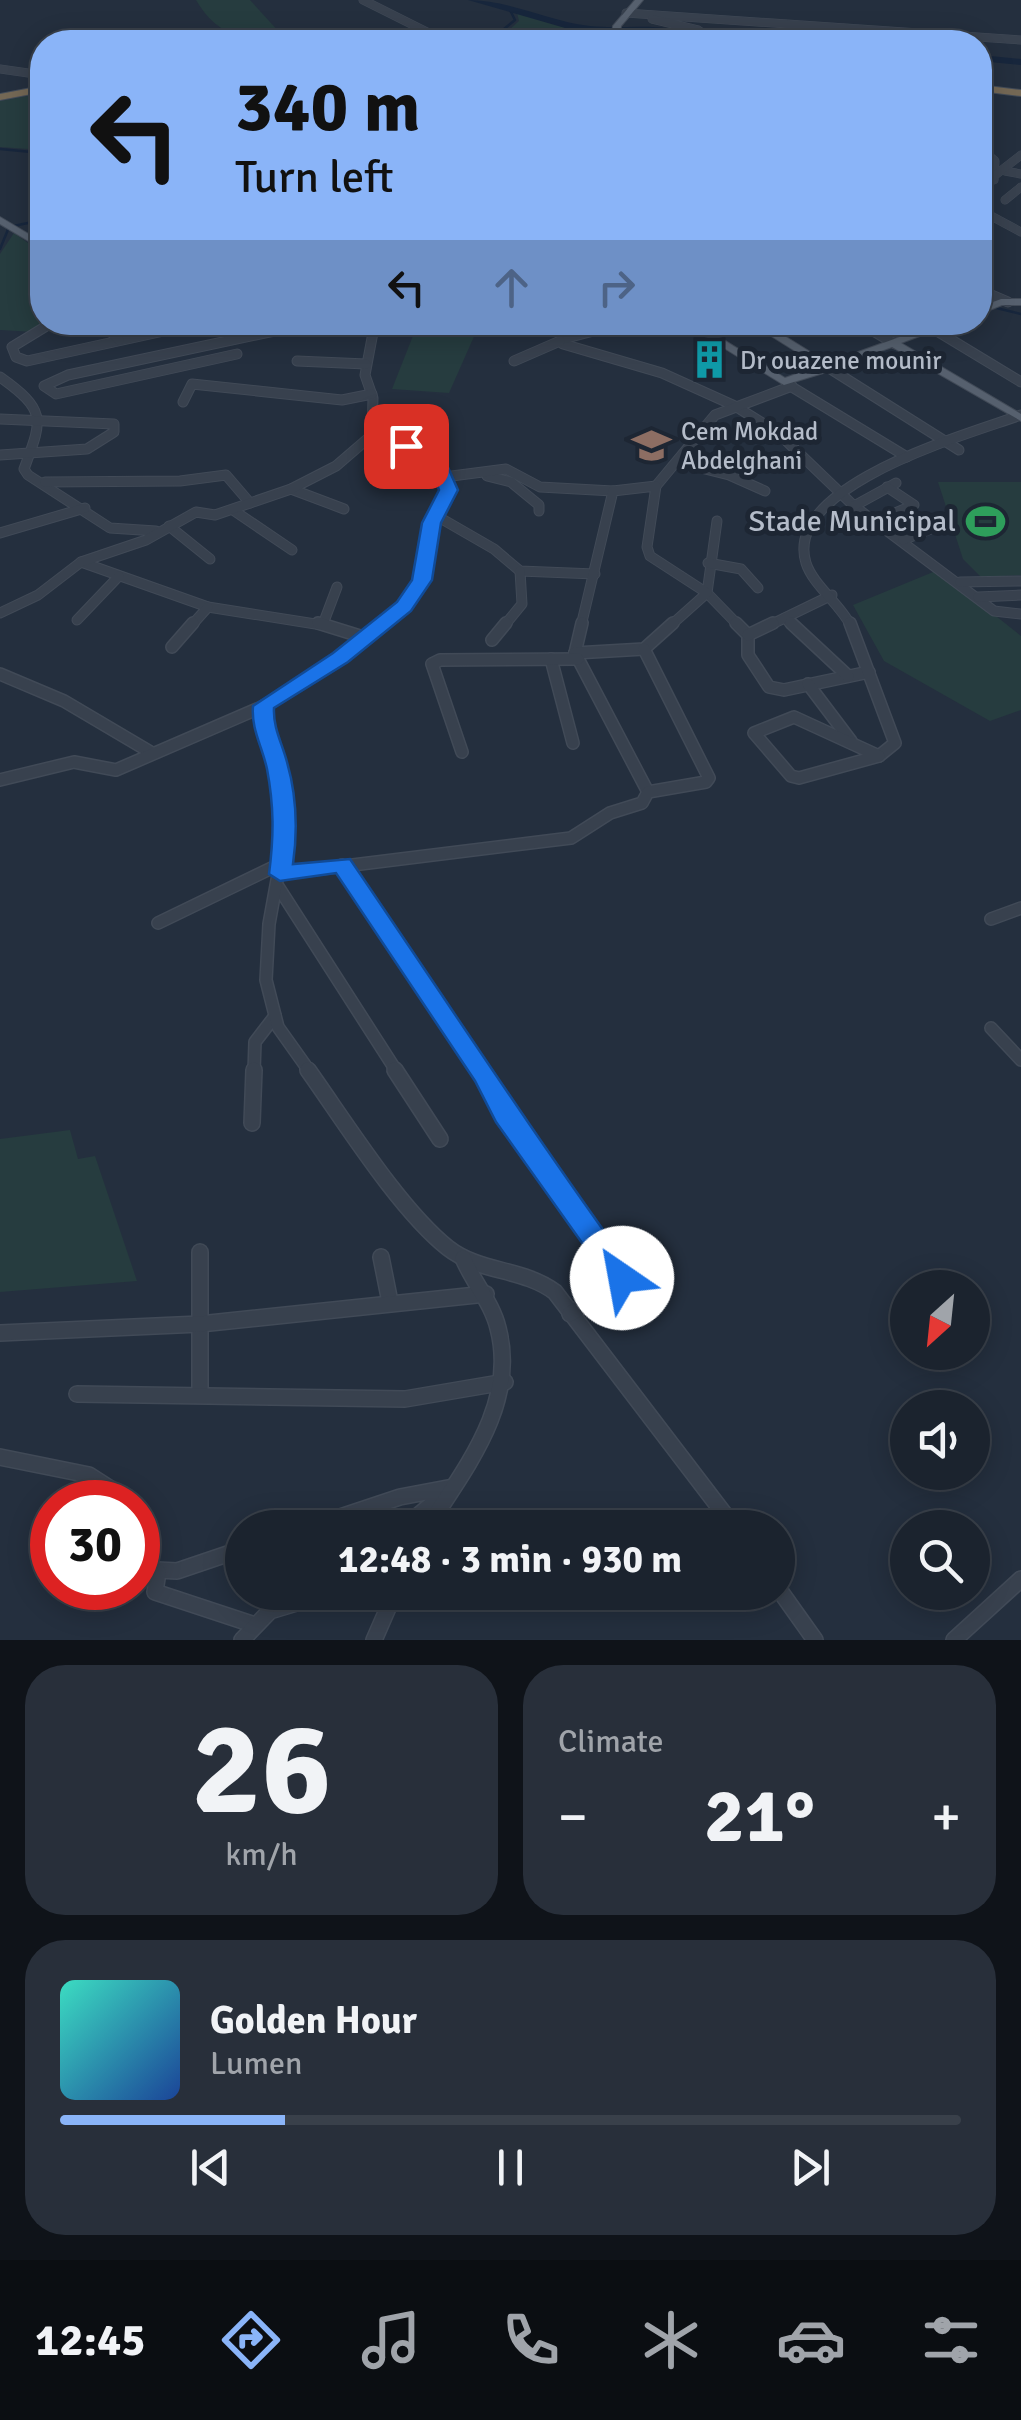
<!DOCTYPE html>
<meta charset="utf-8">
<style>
body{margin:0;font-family:Signika,sans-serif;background:#282f3a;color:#f1f3f6;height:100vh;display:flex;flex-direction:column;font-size:38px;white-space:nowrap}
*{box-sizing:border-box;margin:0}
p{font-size:32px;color:#a0a4aa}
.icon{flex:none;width:55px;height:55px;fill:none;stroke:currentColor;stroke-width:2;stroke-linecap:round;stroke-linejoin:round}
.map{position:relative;height:1640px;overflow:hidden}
.details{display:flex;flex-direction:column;gap:25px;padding:25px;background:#0f1319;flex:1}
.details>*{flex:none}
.top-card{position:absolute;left:30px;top:30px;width:962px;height:305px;border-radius:40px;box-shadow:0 5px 25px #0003,0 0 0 2px #39404a;background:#8ab4f8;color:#111;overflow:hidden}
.needle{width:65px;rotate:207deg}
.tools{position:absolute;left:890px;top:1270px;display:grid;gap:20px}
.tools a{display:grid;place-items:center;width:100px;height:100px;border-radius:50%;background:#1b232e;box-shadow:0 5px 25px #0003,0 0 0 2px #39404a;font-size:50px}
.speed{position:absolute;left:30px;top:1480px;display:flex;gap:20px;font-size:50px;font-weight:700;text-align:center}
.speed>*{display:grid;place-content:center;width:130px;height:130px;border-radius:50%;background:#1b232e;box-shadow:0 5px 25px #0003,0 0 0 2px #39404a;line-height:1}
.speed .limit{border:15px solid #d22;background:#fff;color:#111}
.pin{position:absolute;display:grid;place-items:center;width:85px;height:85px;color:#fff;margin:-42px;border-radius:20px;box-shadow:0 5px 15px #0006}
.me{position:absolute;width:110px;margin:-55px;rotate:327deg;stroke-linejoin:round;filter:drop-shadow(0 0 8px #0008)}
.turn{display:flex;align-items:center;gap:35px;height:210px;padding:0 40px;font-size:45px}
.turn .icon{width:130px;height:130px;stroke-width:2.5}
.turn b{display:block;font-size:70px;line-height:85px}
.lanes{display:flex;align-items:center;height:95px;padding:0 40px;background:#0003;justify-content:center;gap:50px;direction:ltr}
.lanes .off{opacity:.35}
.big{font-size:75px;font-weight:700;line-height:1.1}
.details .tile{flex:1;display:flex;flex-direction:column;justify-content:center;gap:15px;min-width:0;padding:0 35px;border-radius:40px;background:#282f3a}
.details .dial{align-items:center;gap:0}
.dial b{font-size:130px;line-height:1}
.song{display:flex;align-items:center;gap:30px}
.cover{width:120px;height:120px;border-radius:15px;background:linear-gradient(135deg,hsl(170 70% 55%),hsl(220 70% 35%))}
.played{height:10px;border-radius:5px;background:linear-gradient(90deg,#8ab4f8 25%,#39404a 25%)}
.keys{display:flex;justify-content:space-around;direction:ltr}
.heat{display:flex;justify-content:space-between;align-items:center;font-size:55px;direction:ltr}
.details .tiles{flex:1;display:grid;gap:25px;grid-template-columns:1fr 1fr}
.tile:last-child{grid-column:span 2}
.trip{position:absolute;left:225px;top:1510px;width:570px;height:100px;border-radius:50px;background:#1b232e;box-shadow:0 5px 25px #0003,0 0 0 2px #39404a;font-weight:700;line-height:100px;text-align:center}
.tab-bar{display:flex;height:160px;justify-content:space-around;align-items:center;background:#0b0e12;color:#a0a4aa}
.tab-bar .icon{width:70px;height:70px}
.tab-bar .on{color:#8ab4f8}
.tab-bar b{font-size:45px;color:#f1f3f6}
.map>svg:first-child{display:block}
.green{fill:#263c3f}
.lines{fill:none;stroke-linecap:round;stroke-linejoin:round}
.stream{stroke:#17263c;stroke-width:2.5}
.river{fill:#17263c;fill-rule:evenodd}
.minor-far3-casing{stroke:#414a57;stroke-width:9}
.minor-far2-casing{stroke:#414a57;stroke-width:11}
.minor-far1-casing{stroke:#414a57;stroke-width:14}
.minor-casing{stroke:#414a57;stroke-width:18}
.major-casing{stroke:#414a57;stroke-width:2}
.highway-casing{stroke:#434c59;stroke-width:2}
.minor-far3{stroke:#38414e;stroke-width:8}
.minor-far2{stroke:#38414e;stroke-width:9}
.minor-far1{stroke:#38414e;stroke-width:11}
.minor{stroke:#38414e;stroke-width:15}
.major{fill:#56606e;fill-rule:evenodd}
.highway{fill:#746855;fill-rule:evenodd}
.route{fill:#1a73e8;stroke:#114b97;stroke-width:2.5}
.labels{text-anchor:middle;stroke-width:10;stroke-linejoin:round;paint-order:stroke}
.far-poi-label{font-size:25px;fill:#b4bcc9;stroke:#1d2633;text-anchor:start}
.poi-label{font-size:30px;fill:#b4bcc9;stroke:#1d2633;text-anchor:end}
</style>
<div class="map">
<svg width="1021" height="1640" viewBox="0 0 1021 1640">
<rect width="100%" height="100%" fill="#242f3e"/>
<g class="green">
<path d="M 196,0 L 250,0 L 281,34 C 242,40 218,37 196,0 Z"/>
<polygon points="517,13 582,31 608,32 602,38 511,37 508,31 519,21"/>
<polygon points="42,93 42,150 0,147 0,101"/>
<polygon points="14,233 42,253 42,322 49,323 34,332 0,330 0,254"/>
<polygon points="418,323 480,323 449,393 392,389"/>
<polygon points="938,482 1021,482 1021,575 981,577 963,559"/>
<polygon points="938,570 1021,636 1021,710 990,721 884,661 853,605"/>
<polygon points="70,1130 78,1159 95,1156 137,1281 0,1292 0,1139"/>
</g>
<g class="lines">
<g class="stream">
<polyline points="509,8 515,20 504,29 513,42"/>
<polyline points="0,149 42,153"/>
<polyline points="0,249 9,227 42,220"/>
<polyline points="980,304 1021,314"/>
</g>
<g class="river">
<path d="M 468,0 C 510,0 548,21 590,26 C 628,30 672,19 705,42 L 691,42 L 658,34 L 601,34 L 572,30 Z"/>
<polygon points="980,55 1021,59 1021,65 980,61"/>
</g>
<defs>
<g id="minor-far3">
<polyline points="363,0 435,36"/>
<polyline points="626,13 1021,40"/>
<polyline points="652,19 698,30 715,42"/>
<polyline points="0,69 42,75"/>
<polyline points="980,148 995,161 994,180"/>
<polyline points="1005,171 1021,174"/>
<polyline points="980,187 1021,155"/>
<polyline points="1005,200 1021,187"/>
<polyline points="980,210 1021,232"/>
</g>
<g id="minor-far2">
<polyline points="980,290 1008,302"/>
<polyline points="53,322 12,347 16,357 27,361 173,329 324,322"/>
<polyline points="101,322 119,340"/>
<path d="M 375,322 L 365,375 L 373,398 L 372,435 L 431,456 L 449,490 C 417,548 437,580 381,626"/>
<polyline points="858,322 895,344"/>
<polyline points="922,322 1021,382"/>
<polyline points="563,339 563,344 662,373 735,406 777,432 854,506 994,611 1021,614"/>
<polyline points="563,339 628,322"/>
<polyline points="237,354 56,394 44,386 68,375 284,329"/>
<polyline points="297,361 366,364"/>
<polyline points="514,361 560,341"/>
<polyline points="829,368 959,450"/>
<path d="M 0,377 C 48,411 42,420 24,469 L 28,475 L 110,528 L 156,531"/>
<polyline points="787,384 907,457"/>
<polyline points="183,402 192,384 342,400 372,394"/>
<polyline points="0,419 114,424 114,432 87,449 0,455"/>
<polyline points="677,462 729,475 765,491"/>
<polyline points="487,476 511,482 539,505 539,511"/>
<polyline points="444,477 506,469 540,487 613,491"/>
<polyline points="45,482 180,481 226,475 250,503"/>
<polyline points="656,486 715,415 792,386"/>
<polyline points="291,489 344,509"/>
<polyline points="854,506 896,483"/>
<polyline points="233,510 292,550"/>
<polyline points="435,515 494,549 520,571 595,574"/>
<polyline points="717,521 707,593 739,626"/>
<polyline points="876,521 914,505 887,487"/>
<polyline points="169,526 210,559"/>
<polyline points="0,533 85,508"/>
<polyline points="903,540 938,526"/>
<polyline points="81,562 208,607 328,626"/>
<polyline points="708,563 741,569 758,588"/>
<polyline points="960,582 1021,581"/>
<polyline points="978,597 1021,595"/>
<polyline points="0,613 38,595 81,562 146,540 196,512 215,515 291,489 336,466 372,435"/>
<polyline points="785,618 793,626"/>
<polyline points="77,620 119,576"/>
<polyline points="323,624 337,587"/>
<polyline points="191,626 208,607"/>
<polyline points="504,626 522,604 520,571"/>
<polyline points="581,626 613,491 656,486 647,547 650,556 707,593 670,626"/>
<polyline points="768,626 832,595"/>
<path d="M 851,626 C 840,604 813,585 806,563 C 782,485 969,434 1021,415"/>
</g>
<g id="minor-far1">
<polyline points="318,623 363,637"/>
<polyline points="736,623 748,635 748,655 769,687 784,690 869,672"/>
<polyline points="791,623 848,676"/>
<polyline points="850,623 895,743 879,756"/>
<polyline points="748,635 773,623"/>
<polyline points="492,640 506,623"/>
<polyline points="172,647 193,623"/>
<polyline points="575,653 648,792"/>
<polyline points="575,653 582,623"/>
<polyline points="575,653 644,649 673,623"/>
<polyline points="551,659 573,743"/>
<polyline points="0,674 64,701 152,753"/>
<polyline points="808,684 851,741"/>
<polygon points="794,717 879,756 799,778 791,776 754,733"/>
<polyline points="462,752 432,664 440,660 578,659"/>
<polyline points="0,780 74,762 116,770 264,706"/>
<polyline points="342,865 483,1072"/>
<polyline points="280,874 571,838 610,813 642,803 648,792 706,782 709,778 644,649"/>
<polyline points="277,885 397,1072"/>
<polyline points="991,919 1021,908"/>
<polyline points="158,923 282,863"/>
<polyline points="991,1028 1021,1060"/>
<polyline points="254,1072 255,1042 275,1016"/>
<polyline points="310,1072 278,1027 266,980 269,924 287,825 277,764 263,722 264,706 341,658 384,623"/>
</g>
<g id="minor">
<path d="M 308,1070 C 345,1122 399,1209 448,1248 C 480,1273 523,1268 555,1292 L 735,1528"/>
<polyline points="395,1070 440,1139"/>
<polyline points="481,1070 512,1125 620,1272 621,1282 570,1314"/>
<polyline points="252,1123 254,1070"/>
<polyline points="200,1252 200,1393"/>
<polyline points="381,1257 390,1302"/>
<polyline points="0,1333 200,1324 486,1294"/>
<polyline points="77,1394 405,1399 505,1382"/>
<polyline points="0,1457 89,1475 131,1502"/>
<polyline points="307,1528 400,1497 453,1487 403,1528"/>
<path d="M 427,1528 C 465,1468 518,1404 498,1328 C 492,1303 473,1282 463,1258"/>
<polyline points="138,1569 177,1571 242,1549"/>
<polyline points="158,1572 155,1592 252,1624"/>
<polyline points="778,1588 815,1640"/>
<polyline points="242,1640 270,1611 333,1592"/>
<polyline points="374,1640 395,1592"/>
<polyline points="954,1640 1021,1579"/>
</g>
<g id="major">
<polygon points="635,0 643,0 621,26 619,42 611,42 613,26"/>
<polygon points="0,217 42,242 42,249 0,224"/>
<polygon points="1021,299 1021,305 1002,305 980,314 980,307 1001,299"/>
<polygon points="682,322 695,322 785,378 819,366 749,322 762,322 828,363 941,322 957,322 901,343 1021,414 1021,421 892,347 834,368 833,370 784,385"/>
</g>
<g id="highway">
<polygon points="334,29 596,38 601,41 552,42 334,35 272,42 246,42 251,39"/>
<polygon points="980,85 1021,90 1021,96 980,91"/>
<polygon points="42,86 42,92 0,100 0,94"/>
</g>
</defs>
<use href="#minor-far3" class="minor-far3-casing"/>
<use href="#minor-far2" class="minor-far2-casing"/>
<use href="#minor-far1" class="minor-far1-casing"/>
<use href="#minor" class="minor-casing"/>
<use href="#major" class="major-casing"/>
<use href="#highway" class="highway-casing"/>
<use href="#minor-far3" class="minor-far3"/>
<use href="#minor-far2" class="minor-far2"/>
<use href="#minor-far1" class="minor-far1"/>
<use href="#minor" class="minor"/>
<use href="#major" class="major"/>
<use href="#highway" class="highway"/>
</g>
<path class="route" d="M 406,441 L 443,456 L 458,490 L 441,523 L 432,580 L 411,611 L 348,662 L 274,708 C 273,728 282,743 287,762 C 297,797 298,829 293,864 L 350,859 C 444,997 534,1135 632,1270 L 636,1278 L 632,1285 L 612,1285 L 496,1122 L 475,1081 L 336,873 L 280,881 L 269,874 C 274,836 274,806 267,769 C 262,746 251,729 253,706 L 333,653 L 397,602 L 412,580 L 422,523 L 439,490 L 429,463 L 396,446 Z"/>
<defs>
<symbol id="building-bare" viewBox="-9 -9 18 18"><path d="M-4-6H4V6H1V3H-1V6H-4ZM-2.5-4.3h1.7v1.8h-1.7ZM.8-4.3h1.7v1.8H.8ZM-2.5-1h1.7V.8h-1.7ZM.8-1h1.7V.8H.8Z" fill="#0f9aa8" stroke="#1d2633" stroke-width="2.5" paint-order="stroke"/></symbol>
<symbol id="school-bare" viewBox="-9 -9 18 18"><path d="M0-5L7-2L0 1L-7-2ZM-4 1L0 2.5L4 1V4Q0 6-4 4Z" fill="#8d6e63" stroke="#1d2633" stroke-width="2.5" paint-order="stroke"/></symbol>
<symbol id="stadium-bare" viewBox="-9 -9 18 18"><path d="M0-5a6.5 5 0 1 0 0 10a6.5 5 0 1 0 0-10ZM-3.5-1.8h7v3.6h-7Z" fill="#2e9e5b" stroke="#1d2633" stroke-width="2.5" paint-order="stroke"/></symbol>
</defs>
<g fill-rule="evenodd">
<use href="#building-bare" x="682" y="332" width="55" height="55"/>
<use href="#school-bare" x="624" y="418" width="55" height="55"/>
<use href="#stadium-bare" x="958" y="494" width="55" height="55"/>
</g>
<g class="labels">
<g class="far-poi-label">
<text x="740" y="369">Dr ouazene mounir</text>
<text x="681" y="440">Cem Mokdad<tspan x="681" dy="29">Abdelghani</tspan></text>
</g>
<g class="poi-label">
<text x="956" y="531">Stade Municipal</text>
</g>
</g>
</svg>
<div class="tools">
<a><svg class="needle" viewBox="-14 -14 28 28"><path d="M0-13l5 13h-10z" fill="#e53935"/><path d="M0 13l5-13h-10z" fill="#a0a4aa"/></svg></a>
<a><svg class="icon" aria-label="sound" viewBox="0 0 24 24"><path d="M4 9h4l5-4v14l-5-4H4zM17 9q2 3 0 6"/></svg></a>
<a><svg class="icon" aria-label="search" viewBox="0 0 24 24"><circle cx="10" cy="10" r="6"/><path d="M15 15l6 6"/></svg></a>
</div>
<div class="speed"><div class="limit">30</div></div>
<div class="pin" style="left:406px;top:446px;background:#d93025"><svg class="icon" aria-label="arrive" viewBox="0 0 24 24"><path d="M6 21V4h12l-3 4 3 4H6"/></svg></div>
<svg class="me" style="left:622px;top:1278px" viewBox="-20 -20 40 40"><circle r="19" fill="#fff"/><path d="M0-13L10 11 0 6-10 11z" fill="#1a73e8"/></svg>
<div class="trip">12:48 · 3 min · 930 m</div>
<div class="top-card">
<div class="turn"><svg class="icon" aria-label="left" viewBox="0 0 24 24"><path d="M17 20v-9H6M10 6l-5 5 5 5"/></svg><div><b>340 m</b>Turn left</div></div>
<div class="lanes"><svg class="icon" aria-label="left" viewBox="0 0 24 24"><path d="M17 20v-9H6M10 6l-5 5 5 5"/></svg><svg class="icon off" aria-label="ahead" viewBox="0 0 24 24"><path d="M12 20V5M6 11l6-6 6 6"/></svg><svg class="icon off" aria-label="right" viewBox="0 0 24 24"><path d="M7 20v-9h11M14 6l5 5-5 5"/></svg></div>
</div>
</div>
<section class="details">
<div class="tiles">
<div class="tile dial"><b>26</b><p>km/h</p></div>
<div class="tile"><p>Climate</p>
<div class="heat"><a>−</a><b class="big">21°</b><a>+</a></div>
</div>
<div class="tile">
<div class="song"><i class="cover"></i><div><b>Golden Hour</b><p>Lumen</p></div></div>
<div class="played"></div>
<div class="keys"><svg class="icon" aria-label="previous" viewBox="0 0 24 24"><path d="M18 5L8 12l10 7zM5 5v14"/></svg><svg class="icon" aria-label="pause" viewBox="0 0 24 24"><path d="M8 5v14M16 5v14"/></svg><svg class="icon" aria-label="next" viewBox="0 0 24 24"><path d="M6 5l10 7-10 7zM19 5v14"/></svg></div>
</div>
</div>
</section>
<nav class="tab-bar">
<b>12:45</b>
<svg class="icon on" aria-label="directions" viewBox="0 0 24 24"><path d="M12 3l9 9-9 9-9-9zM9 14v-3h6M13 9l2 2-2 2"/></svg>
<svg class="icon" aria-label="music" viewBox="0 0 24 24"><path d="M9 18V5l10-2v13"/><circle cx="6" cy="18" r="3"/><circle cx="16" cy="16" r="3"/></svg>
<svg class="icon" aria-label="phone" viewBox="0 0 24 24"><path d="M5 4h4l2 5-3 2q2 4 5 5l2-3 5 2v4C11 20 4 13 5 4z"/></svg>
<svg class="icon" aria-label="climate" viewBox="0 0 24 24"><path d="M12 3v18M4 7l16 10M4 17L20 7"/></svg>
<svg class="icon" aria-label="car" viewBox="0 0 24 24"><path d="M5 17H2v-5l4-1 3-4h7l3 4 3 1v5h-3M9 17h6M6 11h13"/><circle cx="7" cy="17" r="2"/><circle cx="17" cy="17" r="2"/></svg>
<svg class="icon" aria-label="filters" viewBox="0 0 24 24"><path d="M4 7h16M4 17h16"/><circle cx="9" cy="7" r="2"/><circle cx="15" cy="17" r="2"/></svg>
</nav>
